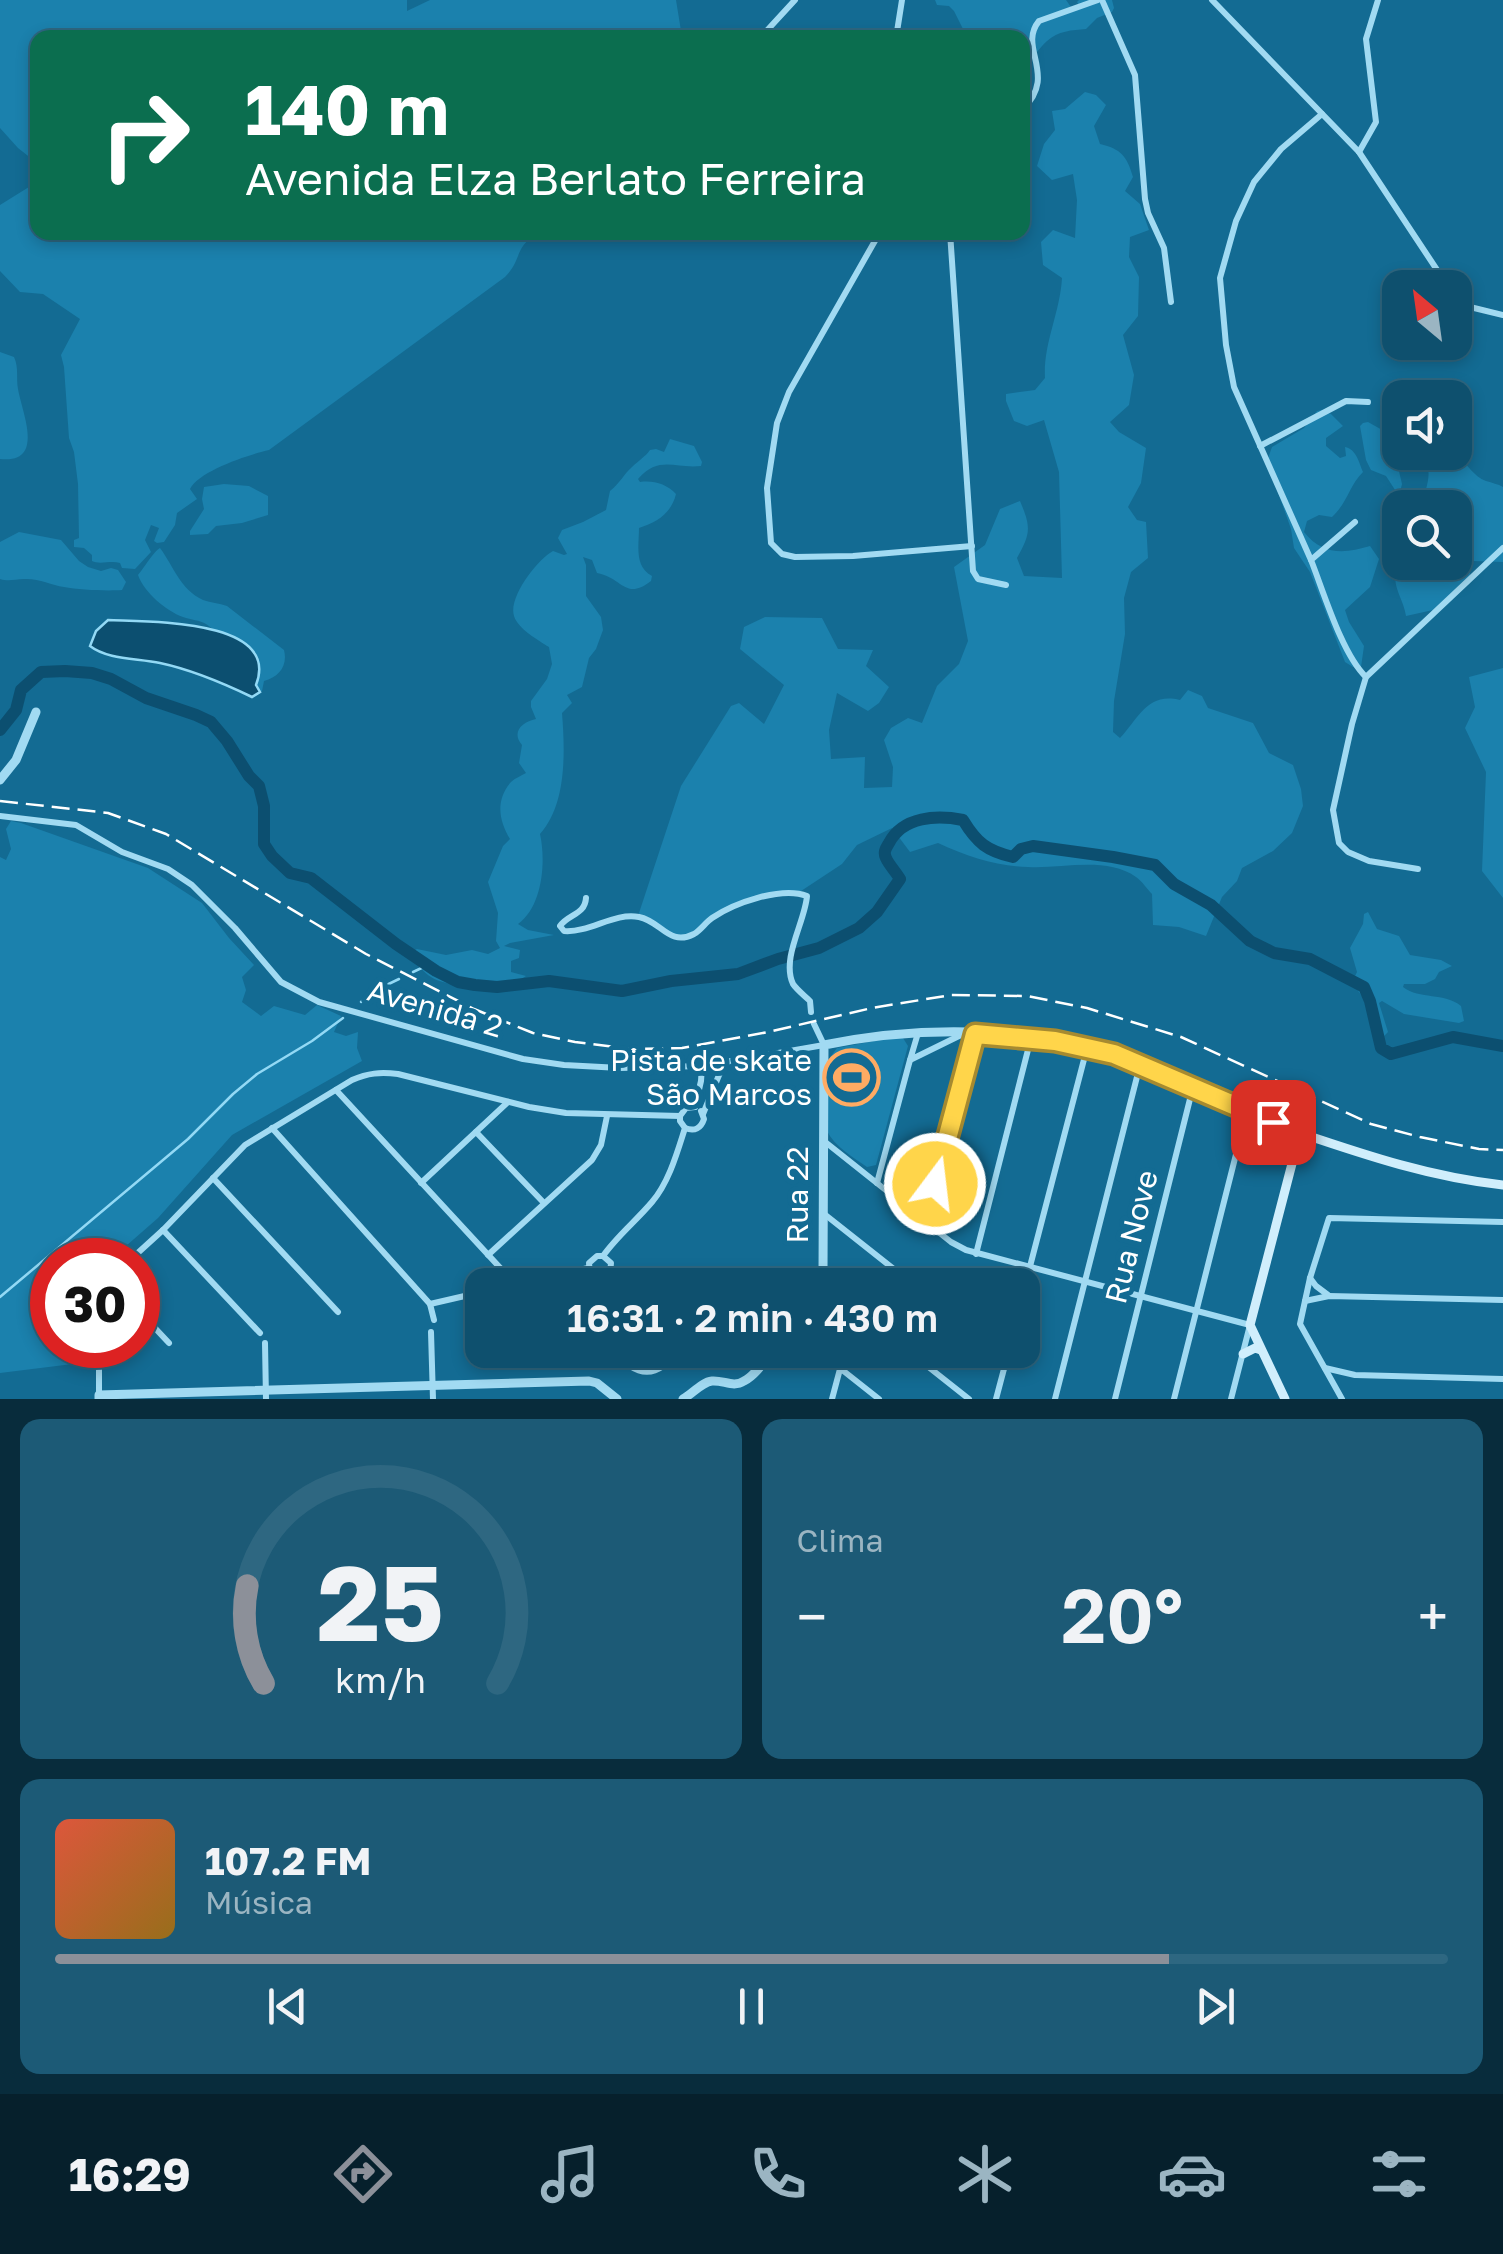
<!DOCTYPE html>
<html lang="pt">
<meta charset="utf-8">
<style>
body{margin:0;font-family:"Golos Text",sans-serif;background:#1c5a76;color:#f1f3f6;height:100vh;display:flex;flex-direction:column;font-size:38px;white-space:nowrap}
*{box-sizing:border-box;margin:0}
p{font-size:32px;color:#9bb5c2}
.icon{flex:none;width:55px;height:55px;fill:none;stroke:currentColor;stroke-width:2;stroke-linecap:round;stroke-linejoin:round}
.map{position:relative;height:1399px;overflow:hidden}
.drawer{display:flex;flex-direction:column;gap:20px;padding:20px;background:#082c3c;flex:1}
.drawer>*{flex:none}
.guide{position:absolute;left:30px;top:30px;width:1000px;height:210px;border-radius:20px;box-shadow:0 5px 15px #0003,0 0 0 2px #2e6781;background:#0b6e4f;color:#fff;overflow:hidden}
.needle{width:65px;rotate:331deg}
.buttons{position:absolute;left:1382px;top:270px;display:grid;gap:20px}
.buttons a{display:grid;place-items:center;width:90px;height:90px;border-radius:20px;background:#0e506e;box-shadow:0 5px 15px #0003,0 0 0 2px #2e6781;font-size:50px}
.speed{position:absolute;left:30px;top:1238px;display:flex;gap:20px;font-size:50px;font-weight:700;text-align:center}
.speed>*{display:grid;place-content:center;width:130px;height:130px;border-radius:50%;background:#0e506e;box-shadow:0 5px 15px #0003,0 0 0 2px #2e6781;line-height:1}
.speed .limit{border:15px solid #d22;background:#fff;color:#111}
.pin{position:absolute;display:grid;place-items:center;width:85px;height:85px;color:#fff;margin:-42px;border-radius:20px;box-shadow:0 5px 15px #0006}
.me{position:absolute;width:110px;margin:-55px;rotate:15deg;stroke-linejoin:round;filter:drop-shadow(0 0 8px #0008)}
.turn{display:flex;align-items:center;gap:35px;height:210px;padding:0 50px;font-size:45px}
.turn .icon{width:130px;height:130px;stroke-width:2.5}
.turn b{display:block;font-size:70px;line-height:85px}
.big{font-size:75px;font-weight:600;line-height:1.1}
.drawer .widget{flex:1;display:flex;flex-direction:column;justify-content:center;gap:15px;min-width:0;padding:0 35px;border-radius:20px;background:#1c5a76}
.drawer .dial{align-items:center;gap:0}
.dial svg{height:260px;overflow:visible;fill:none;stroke:#2e6781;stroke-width:7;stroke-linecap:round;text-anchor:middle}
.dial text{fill:#f1f3f6;stroke:none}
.song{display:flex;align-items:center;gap:30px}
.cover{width:120px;height:120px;border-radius:15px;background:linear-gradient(135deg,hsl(10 70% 55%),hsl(40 70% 35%))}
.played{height:10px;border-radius:5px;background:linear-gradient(90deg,#8c9099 80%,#2e6781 80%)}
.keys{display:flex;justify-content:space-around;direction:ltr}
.heat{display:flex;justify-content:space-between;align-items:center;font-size:55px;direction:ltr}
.drawer .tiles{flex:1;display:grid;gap:20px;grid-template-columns:1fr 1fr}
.widget:last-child{grid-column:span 2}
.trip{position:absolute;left:465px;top:1268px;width:575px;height:100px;border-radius:20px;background:#0e506e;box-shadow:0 5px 15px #0003,0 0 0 2px #2e6781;font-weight:600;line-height:100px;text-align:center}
.dock{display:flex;height:160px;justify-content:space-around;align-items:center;background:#06202c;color:#9bb5c2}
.dock .icon{width:70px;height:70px}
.dock .on{color:#8c9099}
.dock b{font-size:45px;color:#f1f3f6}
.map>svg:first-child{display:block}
.green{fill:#1b81ad}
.water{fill:#0c4f70;stroke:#93d9f5;stroke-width:2.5}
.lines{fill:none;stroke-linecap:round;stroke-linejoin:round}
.stream{stroke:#93d9f5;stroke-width:2.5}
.river{stroke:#0c4f70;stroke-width:12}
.minor{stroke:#a1daf2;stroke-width:6}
.tertiary{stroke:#a1daf2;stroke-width:9}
.secondary{stroke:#d0eefc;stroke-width:9}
.rail{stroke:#fff;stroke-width:2.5;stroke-dasharray:18 8;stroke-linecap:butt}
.route-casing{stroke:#a68a30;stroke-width:25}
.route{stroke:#ffd54a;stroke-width:18}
.labels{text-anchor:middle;stroke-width:10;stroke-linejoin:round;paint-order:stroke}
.street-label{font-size:30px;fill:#fff;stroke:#136b93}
.poi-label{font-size:30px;fill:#fff;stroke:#136b93;text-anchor:end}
</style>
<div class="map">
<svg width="1503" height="1399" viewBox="0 0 1503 1399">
<rect width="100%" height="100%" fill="#136b93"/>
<g class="green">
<polygon points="0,0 407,0 407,11 430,0 676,0 682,37 38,38 37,163 18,148 0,128"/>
<path d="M 935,0 L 1066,0 L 1071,7 L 1080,7 L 1077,2 L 1079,0 L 1112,0 L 1114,8 L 1112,12 L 1097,18 L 1086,29 C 1072,30 1058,31 1047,41 C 1038,49 1035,58 1023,62 L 1022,38 L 967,37 L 954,11 L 949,6 L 937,5 Z"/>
<path d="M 1085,92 L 1096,95 L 1106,105 L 1094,126 L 1100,144 C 1121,149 1127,156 1133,177 L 1125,191 L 1140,204 L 1149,230 L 1130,237 L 1129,257 L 1139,277 L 1138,316 L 1123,335 L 1134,375 L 1129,405 L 1110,422 L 1119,432 L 1146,448 L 1141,483 L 1128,507 L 1137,520 L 1146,522 L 1148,558 L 1131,572 L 1124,598 L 1125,634 L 1114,701 L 1113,732 L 1120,738 C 1139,718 1147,692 1180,700 L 1188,690 L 1202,696 L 1208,708 L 1253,723 L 1269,753 L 1293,765 L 1301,789 L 1303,806 L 1292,833 L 1273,851 L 1242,868 L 1237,881 L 1222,897 L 1206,936 L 1179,927 L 1153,925 L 1152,894 C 1147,889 1142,881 1136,877 C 1106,856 1062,869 1028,867 C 996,866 968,857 938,843 L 910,852 L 892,828 L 857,845 L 842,864 L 798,893 L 748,901 L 712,918 L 696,933 L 680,938 L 638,916 L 681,786 L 731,706 L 739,703 L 764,724 L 784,685 L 740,649 L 744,627 L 765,617 L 822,618 L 838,649 L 873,650 L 866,666 L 889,687 L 879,703 L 868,711 L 837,693 L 829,730 L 831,759 L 865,757 L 864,788 L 892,787 L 893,767 L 884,740 L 891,728 L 908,718 L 922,723 L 937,686 L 959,664 L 968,641 L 954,567 L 985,545 L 1000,509 L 1020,501 C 1031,527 1031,533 1017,558 L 1024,576 L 1062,578 L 1059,472 L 1044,420 L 1027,426 L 1014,421 L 1006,401 L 1006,394 L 1035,390 L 1045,378 C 1043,344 1060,313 1062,278 L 1043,265 L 1041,242 L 1053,230 L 1075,238 L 1077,200 L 1073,174 L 1052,180 L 1037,166 L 1044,144 L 1055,130 L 1052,111 L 1065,109 Z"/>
<path d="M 37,182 L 38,232 L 543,233 C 513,243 524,258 505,277 L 269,450 C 248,455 199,471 190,489 L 197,499 L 177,513 L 175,525 L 164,542 L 157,543 L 154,541 L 159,528 L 151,525 L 145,540 L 151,552 L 135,569 L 122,568 L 120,563 C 111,560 100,565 92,561 L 92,555 L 84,548 L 74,547 L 74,540 L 79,538 L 78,484 L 74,452 L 69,438 L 64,367 L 61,355 L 80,319 L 43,294 L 20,292 L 0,271 L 0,205 Z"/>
<path d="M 0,352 L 14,357 C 19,368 16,378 18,389 C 22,413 46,464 0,459 Z"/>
<path d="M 1322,410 L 1331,414 L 1343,426 L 1326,438 L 1326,446 L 1340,458 L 1346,456 L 1345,447 C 1356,449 1359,462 1363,472 C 1349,486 1348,502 1332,517 L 1319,515 L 1307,521 L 1304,532 C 1322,555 1344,554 1370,546 L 1379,559 L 1370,587 L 1345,610 L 1349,622 L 1364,646 L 1361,667 L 1353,667 L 1345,662 L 1310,572 L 1294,548 L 1291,529 L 1267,461 L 1272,447 L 1304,428 L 1317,411 Z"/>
<polygon points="1400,418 1400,445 1394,450 1402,484 1399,496 1386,476 1371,470 1366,460 1360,426 1363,423 1368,422 1384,431"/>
<path d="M 670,439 L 694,446 L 702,462 L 701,466 C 675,469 659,455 638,479 L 640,482 C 653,480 667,484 676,494 C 671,514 657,522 639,528 C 639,546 634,566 652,576 L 651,581 C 625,601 623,578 597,573 L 592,560 L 583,557 L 586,565 L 586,596 L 601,617 L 603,630 L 596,649 L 589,658 L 582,687 L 567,695 L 572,703 L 562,713 C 565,751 567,804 540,834 C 546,861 543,906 518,924 L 528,930 L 554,935 L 510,943 L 504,946 L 520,950 L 519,958 L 511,961 L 511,972 L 526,976 C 503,991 490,990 465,986 C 438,982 428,981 412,956 L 413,951 L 417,949 L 446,955 L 472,950 L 488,954 L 500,948 L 496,941 L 498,913 L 488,882 L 503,846 L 510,839 C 499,821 495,800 511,782 C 515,778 521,776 526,773 L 519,763 L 522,745 C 511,732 522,722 536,719 L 531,707 L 531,701 L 547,679 L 552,664 L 549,647 C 538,640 518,629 514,616 C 508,597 538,559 553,551 L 564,555 L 567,554 L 558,538 L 562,530 L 583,522 L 606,510 L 610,491 C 621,482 623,475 632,467 C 639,460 645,457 650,450 L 656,449 L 664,452 Z"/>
<path d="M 1455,450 C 1463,460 1474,477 1486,481 C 1492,483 1498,484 1503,487 L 1503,562 L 1473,561 L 1471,559 L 1470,576 L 1433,610 L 1406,616 C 1403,596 1387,582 1401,563 L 1455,562 L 1455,508 L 1423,507 C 1425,483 1435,476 1422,453 L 1455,452 Z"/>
<polygon points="224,484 249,486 268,496 268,515 242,523 216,526 208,534 190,535 190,531 204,509 202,499 204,487"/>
<path d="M 19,532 L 61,540 L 79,561 L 88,567 L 101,571 L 111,568 L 118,570 L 126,582 L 122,590 C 107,591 79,590 64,587 C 51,585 38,578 24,579 C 14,579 10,582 0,579 L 0,542 Z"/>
<path d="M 160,548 C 174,567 180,589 203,600 C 211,603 219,603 227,606 L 284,650 C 288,666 279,677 264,681 L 262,691 L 259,693 C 243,671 228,639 206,624 C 200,620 191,620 183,617 C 166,611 144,592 138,575 C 144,568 154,551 160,548 Z"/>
<polygon points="1503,668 1503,898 1482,871 1486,772 1465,728 1475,707 1469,677"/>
<polygon points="11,821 21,823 148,868 202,903 229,938 254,965 242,977 246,990 242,1002 261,1016 274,1006 305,1015 317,1005 341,1016 334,1032 346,1036 358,1032 357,1048 362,1061 232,1135 158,1218 110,1260 52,1260 52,1345 110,1345 121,1358 0,1373 0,857 6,860 11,849 6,829"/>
<path d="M 1368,912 L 1377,929 L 1399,936 L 1410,955 L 1441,960 L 1452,966 L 1439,972 L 1435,979 L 1425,984 L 1404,984 L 1403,987 C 1420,1000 1444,992 1461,1006 L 1464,1021 L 1459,1023 L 1404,1014 L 1382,1001 L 1379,1003 L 1388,1032 L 1382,1038 L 1377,1032 L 1368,1005 L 1352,982 L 1357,972 L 1350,948 L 1363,924 L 1364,914 Z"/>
<path d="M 895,1037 L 903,1038 L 908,1046 L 876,1165 L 867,1167 C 853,1157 835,1147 827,1131 L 826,1068 L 828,1060 L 837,1048 Z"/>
</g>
<path class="water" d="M 108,620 C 145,622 282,618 256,685 L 260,692 L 252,697 C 223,683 193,670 160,663 C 138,658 108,660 90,646 L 96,631 Z"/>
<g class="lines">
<g class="stream">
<polyline points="413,972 428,965"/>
<polyline points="361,1002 372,992 399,979"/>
<polyline points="0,1297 188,1139 233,1094 257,1074 312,1041 343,1018"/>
</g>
<path class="river" d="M 0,730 L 16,710 L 21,690 L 41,672 L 65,671 L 92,673 L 111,679 L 146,698 L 196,715 L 211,722 L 227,741 L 249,776 L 259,786 L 264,806 L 264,844 L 272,856 L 290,873 L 311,878 L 396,944 L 436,971 L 458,982 L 475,985 L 497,987 L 549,981 L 622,991 L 671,981 L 738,974 L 778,959 L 819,948 L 859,928 L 877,912 L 900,879 C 896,872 889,865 886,858 C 883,852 886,848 889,843 C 903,816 937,815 963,820 C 977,843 987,851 1013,857 L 1021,849 L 1033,846 L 1113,857 L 1155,865 L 1174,884 L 1211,905 L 1250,941 L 1274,953 L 1310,959 L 1364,987 L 1370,1001 L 1381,1048 L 1391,1054 L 1453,1037 L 1503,1046"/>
<g class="minor">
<polyline points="1102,0 1135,75 1145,199 1148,213 1164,248 1171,302"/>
<polyline points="1212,0 1359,152 1449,288"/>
<polyline points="760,38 795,0"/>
<polyline points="896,38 902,0"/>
<path d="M 1022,110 C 1059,75 1017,48 1039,21 L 1098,0"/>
<polyline points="1359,152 1376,122 1366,39 1378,0"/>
<polyline points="880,232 789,392 777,423 767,488 771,543 782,554 795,557 853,556 972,546"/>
<polyline points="950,232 973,571 978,579 1006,585"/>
<polyline points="1455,294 1470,307 1503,315"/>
<polyline points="1260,446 1346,401 1368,402"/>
<path d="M 1355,522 L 1311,560 C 1324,593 1342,654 1366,677"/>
<polyline points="1311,560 1234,387 1226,345 1220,278 1236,221 1254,182 1281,149 1322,114"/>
<polyline points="0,816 76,825 122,852 168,869 192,885 235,928 281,982 319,1002 523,1059 564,1065 620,1068 702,1066 824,1045 814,1024"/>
<polyline points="1418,869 1369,861 1348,852 1339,843 1333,810 1352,724 1366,677 1503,548"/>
<path d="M 586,898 C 585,915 568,914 560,926 L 564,931 C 590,933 614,912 639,917 C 661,921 669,947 694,934 C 701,930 705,923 712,918 C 734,903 782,886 807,896 C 805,922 781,958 793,984 C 797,990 805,996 810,1001 L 811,1012"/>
<polyline points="918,1033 910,1060 963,1034"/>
<polyline points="336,1090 516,1285 588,1268"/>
<polyline points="695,1107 701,1081 702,1066"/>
<polyline points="703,1114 724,1063"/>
<polyline points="272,1128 430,1304 434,1320"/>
<path d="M 685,1128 C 695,1132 701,1128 704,1119 L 701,1111"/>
<polyline points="476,1132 544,1203"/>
<polyline points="824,1141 951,1242 966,1250 1250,1325 1231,1399"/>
<polyline points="213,1178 338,1312"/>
<polyline points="421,1183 508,1102"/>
<polyline points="877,1183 910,1060"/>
<polyline points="823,1213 914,1285"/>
<polyline points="925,1221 975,1034"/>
<polyline points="163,1230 260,1333"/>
<polyline points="976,1254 1031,1038"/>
<polyline points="488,1255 592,1160 601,1145 607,1116"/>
<polyline points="603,1256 611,1263 610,1274 606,1277 608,1285"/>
<path d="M 130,1260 L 163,1230 L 245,1145 L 352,1080 C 368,1073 380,1072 398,1074 L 529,1107 L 566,1113 L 680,1116 L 686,1108 L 695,1107"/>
<path d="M 606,1277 L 595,1278 L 590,1274 L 589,1263 L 597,1256 L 603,1256 C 617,1236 636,1221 652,1202 C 669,1182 677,1153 685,1128 L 680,1121 L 680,1116"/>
<polyline points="1310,1278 1316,1286 1328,1295"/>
<polyline points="1022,1297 1087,1048"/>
<polyline points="1305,1301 1329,1296 1503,1300"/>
<polyline points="430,1304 482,1292"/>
<polyline points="138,1310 169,1343"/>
<polyline points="431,1332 433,1399"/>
<polyline points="265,1343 266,1399"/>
<path d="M 624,1350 L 630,1366 C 642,1374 652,1374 663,1366 L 669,1350"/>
<polyline points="817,1350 879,1399"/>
<polyline points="907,1350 969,1399"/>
<polyline points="99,1366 99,1395"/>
<polyline points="1325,1368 1355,1375 1503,1379"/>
<polyline points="832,1399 840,1369"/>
<polyline points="996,1399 1009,1350"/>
<polyline points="1055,1399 1140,1065"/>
<polyline points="1115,1399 1193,1087"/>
<polyline points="1174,1399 1247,1111"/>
<polyline points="1342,1399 1300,1324 1310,1278 1329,1218 1503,1222"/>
</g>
<g class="tertiary">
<polyline points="0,780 16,760 36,712"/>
<path d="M 819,1285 L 823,1272 L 824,1045 C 918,1026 1022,1026 1114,1055 C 1176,1074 1239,1108 1300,1133"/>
<polyline points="99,1399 99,1395 589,1381 597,1383 617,1399"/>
<path d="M 683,1399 C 692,1394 702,1382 712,1381 C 724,1380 733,1388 744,1381 C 756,1375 765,1360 773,1350"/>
</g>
<g class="secondary">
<polyline points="1243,1354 1255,1348 1261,1350"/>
<path d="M 1285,1399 L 1250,1325 L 1300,1133 C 1368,1156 1431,1177 1503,1185"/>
</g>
<polyline class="rail" points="0,801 108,813 166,834 366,954 474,1009 533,1033 575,1042 632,1049 682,1048 768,1032 872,1008 951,995 1027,996 1087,1008 1181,1037 1371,1124 1420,1137 1479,1149 1503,1150"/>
</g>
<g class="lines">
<defs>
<polyline id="route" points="935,1184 975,1034 1055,1041 1114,1054 1273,1122"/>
</defs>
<use href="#route" class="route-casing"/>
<use href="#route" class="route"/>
</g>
<defs>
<symbol id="stadium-ring" viewBox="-11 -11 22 22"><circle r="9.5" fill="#136b93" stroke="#ffab63" stroke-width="1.5"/><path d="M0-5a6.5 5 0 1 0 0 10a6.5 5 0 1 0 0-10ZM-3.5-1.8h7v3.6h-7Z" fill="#ffab63"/></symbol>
</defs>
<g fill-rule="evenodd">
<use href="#stadium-ring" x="820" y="1046" width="63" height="63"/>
</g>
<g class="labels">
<g class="street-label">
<text transform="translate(435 1009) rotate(16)" y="10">Avenida 2</text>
<text transform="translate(798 1195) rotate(-90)" y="10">Rua 22</text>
<text transform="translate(1132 1237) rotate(-76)" y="10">Rua Nove</text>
</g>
<g class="poi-label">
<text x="812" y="1071">Pista de skate<tspan x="812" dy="34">São Marcos</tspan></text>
</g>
</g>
</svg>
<div class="buttons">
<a><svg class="needle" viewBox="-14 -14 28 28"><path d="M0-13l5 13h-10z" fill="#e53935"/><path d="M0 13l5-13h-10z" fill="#9bb5c2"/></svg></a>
<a><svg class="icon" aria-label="sound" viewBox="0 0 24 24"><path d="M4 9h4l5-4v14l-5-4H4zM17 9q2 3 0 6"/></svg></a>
<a><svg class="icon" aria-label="search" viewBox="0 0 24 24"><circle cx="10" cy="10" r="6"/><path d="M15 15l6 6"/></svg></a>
</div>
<div class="speed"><div class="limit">30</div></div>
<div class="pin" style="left:1273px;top:1122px;background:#d93025"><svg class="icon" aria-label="arrive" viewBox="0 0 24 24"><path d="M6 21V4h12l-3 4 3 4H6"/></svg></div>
<svg class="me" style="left:935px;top:1184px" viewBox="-20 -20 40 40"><circle r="17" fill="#ffd54a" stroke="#fff" stroke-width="3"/><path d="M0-11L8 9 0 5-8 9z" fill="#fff"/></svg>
<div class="trip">16:31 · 2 min · 430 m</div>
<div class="guide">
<div class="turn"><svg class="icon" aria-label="right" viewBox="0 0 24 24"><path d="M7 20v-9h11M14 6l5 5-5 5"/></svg><div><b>140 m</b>Avenida Elza Berlato Ferreira</div></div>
</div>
</div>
<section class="drawer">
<div class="tiles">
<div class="widget dial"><svg viewBox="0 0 100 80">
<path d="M14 69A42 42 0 1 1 86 69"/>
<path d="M14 69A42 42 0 0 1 9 39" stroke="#8c9099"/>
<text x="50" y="56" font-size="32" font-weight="700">25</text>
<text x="50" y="72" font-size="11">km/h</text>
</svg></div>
<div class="widget"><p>Clima</p>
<div class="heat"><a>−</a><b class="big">20°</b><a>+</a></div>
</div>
<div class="widget">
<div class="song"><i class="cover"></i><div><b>107.2 FM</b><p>Música</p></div></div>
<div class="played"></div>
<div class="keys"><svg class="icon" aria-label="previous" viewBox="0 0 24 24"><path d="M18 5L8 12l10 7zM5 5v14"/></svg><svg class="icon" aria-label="pause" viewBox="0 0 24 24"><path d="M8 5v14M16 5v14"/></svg><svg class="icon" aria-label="next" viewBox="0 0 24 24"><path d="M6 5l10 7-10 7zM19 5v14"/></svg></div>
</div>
</div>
</section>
<nav class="dock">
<b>16:29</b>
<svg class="icon on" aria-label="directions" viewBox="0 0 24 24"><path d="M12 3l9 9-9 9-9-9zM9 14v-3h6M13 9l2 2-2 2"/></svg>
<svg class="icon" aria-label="music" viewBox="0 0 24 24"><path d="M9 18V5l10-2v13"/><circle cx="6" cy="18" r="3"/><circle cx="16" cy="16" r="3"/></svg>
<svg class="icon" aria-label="phone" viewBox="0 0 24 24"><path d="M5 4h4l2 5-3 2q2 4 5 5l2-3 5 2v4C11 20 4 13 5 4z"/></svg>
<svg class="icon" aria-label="climate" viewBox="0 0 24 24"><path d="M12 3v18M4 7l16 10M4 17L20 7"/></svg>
<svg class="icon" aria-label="car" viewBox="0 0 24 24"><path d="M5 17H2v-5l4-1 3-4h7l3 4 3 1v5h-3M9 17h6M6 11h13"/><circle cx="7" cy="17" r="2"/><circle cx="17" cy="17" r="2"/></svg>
<svg class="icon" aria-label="filters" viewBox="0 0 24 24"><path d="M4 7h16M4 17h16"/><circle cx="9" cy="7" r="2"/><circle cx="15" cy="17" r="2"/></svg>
</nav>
